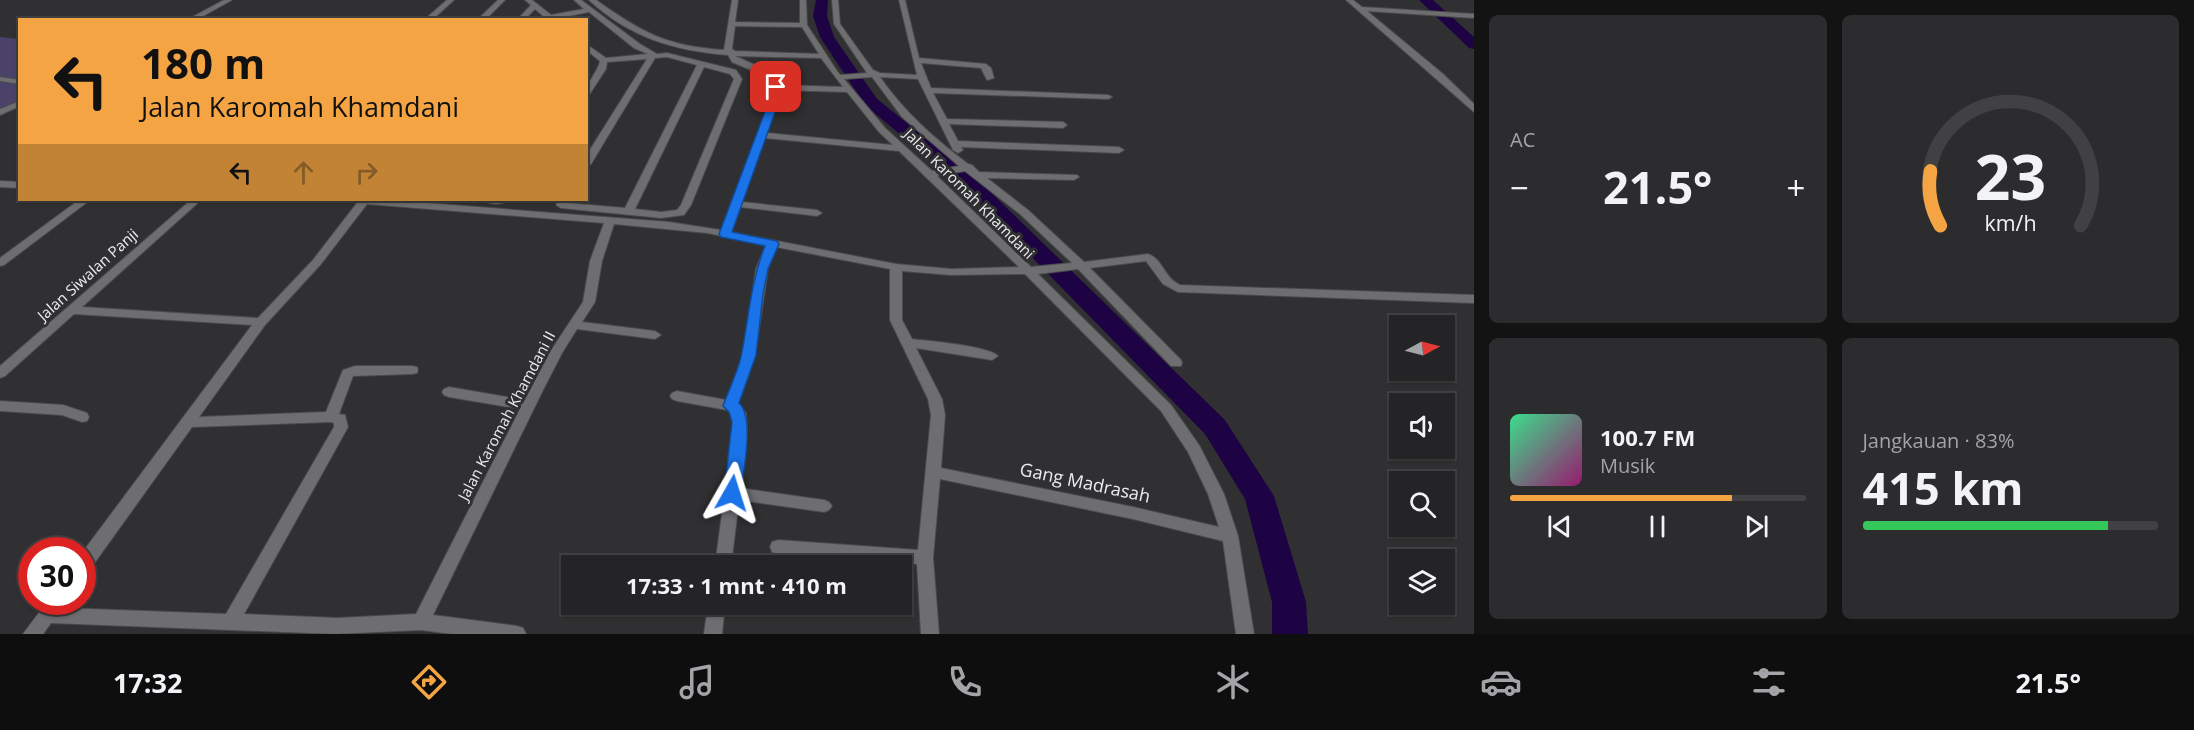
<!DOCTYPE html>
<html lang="id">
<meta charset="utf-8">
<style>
body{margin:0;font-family:"Open Sans",sans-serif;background:#2c2b2d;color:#f1f3f6;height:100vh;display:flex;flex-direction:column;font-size:22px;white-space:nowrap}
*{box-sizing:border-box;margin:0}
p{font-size:20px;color:#a3a4a7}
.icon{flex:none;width:33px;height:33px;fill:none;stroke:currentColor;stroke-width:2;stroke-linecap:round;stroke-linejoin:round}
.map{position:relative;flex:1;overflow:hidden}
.drawer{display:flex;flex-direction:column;gap:15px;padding:15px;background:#141314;width:720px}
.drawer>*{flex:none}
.top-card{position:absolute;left:18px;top:18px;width:570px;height:183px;border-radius:0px;box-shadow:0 2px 4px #0004,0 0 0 2px #414042;background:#f4a443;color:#111;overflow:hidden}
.needle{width:39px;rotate:83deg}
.fabs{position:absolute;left:1389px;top:315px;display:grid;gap:12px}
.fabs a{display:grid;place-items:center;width:66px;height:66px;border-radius:0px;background:#242325;box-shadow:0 2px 4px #0004,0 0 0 2px #414042;font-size:30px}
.speed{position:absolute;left:18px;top:537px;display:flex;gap:12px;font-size:30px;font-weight:700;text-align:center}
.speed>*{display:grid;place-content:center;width:78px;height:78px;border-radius:50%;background:#242325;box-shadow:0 2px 4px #0004,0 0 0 2px #414042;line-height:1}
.speed .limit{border:9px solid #d22;background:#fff;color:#111}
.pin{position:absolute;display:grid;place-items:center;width:51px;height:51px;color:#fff;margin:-26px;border-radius:12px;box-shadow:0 3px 9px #0006}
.me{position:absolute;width:66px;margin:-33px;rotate:6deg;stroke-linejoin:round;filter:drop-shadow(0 0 4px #0008)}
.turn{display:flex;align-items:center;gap:21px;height:126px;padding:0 24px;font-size:27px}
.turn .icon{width:78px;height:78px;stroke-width:2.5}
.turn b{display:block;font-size:42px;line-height:51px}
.lanes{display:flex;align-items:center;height:57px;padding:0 24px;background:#0003;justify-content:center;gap:30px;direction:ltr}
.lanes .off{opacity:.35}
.big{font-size:45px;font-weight:700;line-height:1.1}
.drawer .widget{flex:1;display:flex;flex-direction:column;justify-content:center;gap:9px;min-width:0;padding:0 21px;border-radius:9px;background:#2c2b2d}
.drawer .dial{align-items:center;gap:0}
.dial svg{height:156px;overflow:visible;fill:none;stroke:#414042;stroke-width:7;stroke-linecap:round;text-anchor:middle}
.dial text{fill:#f1f3f6;stroke:none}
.song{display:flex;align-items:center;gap:18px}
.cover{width:72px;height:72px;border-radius:9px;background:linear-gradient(135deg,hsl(150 70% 55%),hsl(320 70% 35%))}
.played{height:6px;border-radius:3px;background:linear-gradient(90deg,#f4a443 75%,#414042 75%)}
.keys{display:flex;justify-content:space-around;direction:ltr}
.heat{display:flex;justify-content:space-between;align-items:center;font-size:33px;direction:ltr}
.charge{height:9px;border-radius:4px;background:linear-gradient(90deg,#34c759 83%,#414042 0)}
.drawer .tiles{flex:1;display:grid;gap:15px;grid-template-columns:repeat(2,1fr)}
.trip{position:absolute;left:561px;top:555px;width:351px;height:60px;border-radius:0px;background:#242325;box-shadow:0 2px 4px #0004,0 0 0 2px #414042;font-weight:700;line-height:60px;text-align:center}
.dock{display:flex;height:96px;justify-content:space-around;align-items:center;background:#0e0e0f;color:#a3a4a7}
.dock .icon{width:42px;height:42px}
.dock .active{color:#f4a443}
.dock b{font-size:27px;color:#f1f3f6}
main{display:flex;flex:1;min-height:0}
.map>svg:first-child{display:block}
.green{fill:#4b426a}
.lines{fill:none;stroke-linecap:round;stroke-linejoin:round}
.river{fill:#1d0343;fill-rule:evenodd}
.minor-casing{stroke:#4b4a4c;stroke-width:2}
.minor{fill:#6e6e71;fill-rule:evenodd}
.route{fill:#1a73e8;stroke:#114b97;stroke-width:1.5}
.labels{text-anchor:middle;stroke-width:6;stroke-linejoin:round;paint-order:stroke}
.street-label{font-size:15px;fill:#ececee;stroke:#302f31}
.near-street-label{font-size:18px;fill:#ececee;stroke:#302f31}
</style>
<main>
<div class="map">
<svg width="1474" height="634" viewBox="0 0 1474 634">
<rect width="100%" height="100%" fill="#302f31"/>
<polygon class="green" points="0,37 19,39 19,103 0,113"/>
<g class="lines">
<g class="river">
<polygon points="816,0 828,0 827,16 834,37 877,99 977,179 1225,420 1274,496 1306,602 1308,634 1272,634 1272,602 1245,499 1205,434 963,187 865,105 820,37 813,16"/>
<polygon points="1419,0 1433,0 1474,37 1474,49 1469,48"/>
</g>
<defs>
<g id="minor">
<polygon points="224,0 232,0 196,20 187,20"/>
<polygon points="447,0 454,0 432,20 424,20"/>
<polygon points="498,0 505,0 485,20 477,20"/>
<path d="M 525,0 L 532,0 L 551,15 L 584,9 L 574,0 L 581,0 L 640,44 L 657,54 L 667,53 L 736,70 L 742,79 L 691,205 L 684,215 L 661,218 L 561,208 L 556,205 L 559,200 L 569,200 L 567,203 L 625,208 L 697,65 L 667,57 L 655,58 L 591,164 L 586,167 L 586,156 L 647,59 L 607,62 L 606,69 L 589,95 L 586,95 C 586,82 597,74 600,61 L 586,50 L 586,44 L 606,58 L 648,54 L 634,48 L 589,12 L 548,20 L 535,9 L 524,20 L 517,20 L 531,5 ZM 704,67 L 730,74 L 734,79 L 681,205 L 677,210 L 661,212 L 635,209 Z"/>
<path d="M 589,0 L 596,0 C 643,33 666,46 724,50 L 732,0 L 738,0 L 735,22 L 800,23 L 800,0 L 806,0 L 807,25 L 837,71 L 840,75 L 867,73 L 834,24 L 832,0 L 838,0 L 840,24 L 873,70 L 880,73 L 917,75 L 899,0 L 905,0 L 919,58 L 986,64 L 991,68 L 994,78 L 987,80 L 981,68 L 921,63 L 931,88 L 1108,95 L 1112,97 L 1108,99 L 933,93 L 947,119 L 1063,122 L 1067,125 L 1063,128 L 949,124 L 958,141 L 1119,147 L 1124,150 L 1119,153 L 961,147 L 963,150 L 958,153 L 953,150 L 918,79 L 880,77 C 904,112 935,139 968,164 L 972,165 L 979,172 L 1077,175 L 1079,177 L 1074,180 L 987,178 L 1028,210 L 1084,262 L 1148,254 C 1163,259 1164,278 1180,285 L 1474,295 L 1474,303 L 1178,292 L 1163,284 L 1146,261 L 1090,268 L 1181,360 L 1182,363 L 1181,366 L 1171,366 L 1078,269 L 1038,274 L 1171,405 L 1199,445 L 1224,494 L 1238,536 L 1254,634 L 1236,634 L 1223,541 L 1133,519 L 940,479 L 933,558 L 939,634 L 921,634 L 917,564 L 778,554 L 772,552 L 770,547 L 772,542 L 778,540 L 918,550 L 931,415 L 928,399 L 890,320 L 890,269 L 776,247 L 768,269 L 755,355 L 738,405 L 746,413 L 747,430 L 740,488 L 824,500 L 829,502 L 832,506 L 829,510 L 824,512 L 739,500 L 731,566 L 715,566 L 733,430 L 732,415 L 727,410 L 677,401 L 672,399 L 670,396 L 672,393 L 677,391 L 726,400 L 743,355 L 756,269 L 766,245 L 707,233 L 614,224 L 602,261 L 595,302 L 582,322 L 655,331 L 661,335 L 655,339 L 577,329 L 562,353 L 543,390 L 433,615 L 517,626 L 523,628 L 526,634 L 452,634 L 421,630 L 335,634 L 51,623 L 43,634 L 23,634 L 47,602 L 65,602 L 63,608 L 226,614 L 334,427 L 334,423 L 331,422 L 192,427 L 88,572 L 82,574 L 82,553 L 252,325 L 74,314 L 5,376 L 0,378 L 0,366 L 191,200 L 201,200 L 82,307 L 258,318 L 313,260 L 357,203 L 353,202 L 352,200 L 388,200 L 669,222 L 721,230 L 770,101 L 772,85 L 765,76 L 732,62 L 728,55 C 674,51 629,37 589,0 ZM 735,26 L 802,27 L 819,54 L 735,51 L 732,49 ZM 735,56 L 821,58 L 843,87 L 780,85 L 771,72 ZM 872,77 L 902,117 L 959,166 L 932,171 L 885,128 L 844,79 ZM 779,90 L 847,92 L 879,132 L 893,145 L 767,133 L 778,101 ZM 765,138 L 899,151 L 1019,267 L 951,269 L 896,264 L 731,232 L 740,207 L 817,216 L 822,213 L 817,210 L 742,202 ZM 965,171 L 1020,214 L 1072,263 L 1031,267 L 937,176 ZM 367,204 L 604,223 L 590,261 L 583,302 L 550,352 L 525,400 L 449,387 L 444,389 L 442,392 L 444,395 L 449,397 L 520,409 L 416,614 L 338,618 L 244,614 L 348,427 L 345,415 L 339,414 L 353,376 L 412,374 L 417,373 L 418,370 L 417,367 L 412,366 L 355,366 L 343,370 L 326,412 L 199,417 L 265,325 L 321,264 ZM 902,271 L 951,275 L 1025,274 L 1161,411 L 1188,452 L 1208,494 L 1219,527 L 1133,507 L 941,468 L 945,415 L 942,399 L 916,348 L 992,360 L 998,356 C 989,346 928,341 912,339 L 902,320 Z"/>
<polygon points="1346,0 1353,0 1362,7 1474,14 1474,18 1367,11 1443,74 1474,104 1474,112"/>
<polygon points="0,77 20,80 20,84 0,81"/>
<polygon points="20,101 20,106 0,115 0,109"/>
<polygon points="0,181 20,182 20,188 0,187"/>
<polygon points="79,200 90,200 4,265 0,266 0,258"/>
<path d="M 484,200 L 508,200 C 503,205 489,205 484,200 Z"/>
<polygon points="0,401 63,405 87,413 89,417 87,421 82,422 62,415 0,411"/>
<polygon points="708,604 725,604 722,634 704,634"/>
</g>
</defs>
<use href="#minor" class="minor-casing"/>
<use href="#minor" class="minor"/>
</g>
<path class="route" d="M 773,85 L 781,87 L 779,101 L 732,232 L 777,241 L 779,244 L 768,269 L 763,294 L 756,355 L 739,403 C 755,417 743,472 741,493 L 738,497 L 732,500 L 726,497 L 724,493 L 732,422 L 729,412 L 723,406 C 729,389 739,370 742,352 C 749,315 751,281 765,246 L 721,237 L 719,234 L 769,101 Z"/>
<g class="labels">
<g class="street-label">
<text transform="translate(969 194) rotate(45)" y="5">Jalan Karomah Khamdani</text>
<text transform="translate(88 275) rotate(-42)" y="5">Jalan Siwalan Panji</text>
<text transform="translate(507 416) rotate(-62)" y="5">Jalan Karomah Khamdani II</text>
</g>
<g class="near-street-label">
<text transform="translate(1085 483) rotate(12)" y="6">Gang Madrasah</text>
</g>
</g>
</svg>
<div class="fabs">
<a><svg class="needle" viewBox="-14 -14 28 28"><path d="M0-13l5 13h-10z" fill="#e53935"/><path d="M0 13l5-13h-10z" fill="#a3a4a7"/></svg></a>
<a><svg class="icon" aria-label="sound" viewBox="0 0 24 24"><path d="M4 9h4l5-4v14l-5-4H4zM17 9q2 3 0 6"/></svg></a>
<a><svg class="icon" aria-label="search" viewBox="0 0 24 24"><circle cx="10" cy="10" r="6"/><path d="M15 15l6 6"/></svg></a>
<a><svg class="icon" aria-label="layers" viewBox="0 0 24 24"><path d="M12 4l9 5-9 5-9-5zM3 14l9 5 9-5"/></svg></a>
</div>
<div class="speed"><div class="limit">30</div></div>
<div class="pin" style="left:776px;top:87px;background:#d93025"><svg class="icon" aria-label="arrive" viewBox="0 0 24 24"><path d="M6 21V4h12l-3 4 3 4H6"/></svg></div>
<svg class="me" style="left:732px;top:493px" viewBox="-20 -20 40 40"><path d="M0-17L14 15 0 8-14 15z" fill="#1a73e8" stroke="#fff" stroke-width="4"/></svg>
<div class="trip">17:33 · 1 mnt · 410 m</div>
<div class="top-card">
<div class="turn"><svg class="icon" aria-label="left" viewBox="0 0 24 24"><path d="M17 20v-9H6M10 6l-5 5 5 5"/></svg><div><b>180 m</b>Jalan Karomah Khamdani</div></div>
<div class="lanes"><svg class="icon" aria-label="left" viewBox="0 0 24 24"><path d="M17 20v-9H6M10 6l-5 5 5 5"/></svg><svg class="icon off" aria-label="ahead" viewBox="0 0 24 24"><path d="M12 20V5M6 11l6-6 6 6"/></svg><svg class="icon off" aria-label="right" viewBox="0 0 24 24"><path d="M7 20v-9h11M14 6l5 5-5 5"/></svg></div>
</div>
</div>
<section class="drawer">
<div class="tiles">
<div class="widget"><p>AC</p>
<div class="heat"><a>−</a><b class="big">21.5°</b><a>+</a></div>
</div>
<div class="widget dial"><svg viewBox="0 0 100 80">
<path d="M14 69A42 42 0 1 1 86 69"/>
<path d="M14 69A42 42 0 0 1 9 41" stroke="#f4a443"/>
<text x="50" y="56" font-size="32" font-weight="700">23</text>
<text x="50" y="72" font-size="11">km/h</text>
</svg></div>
<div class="widget">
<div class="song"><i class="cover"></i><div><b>100.7 FM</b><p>Musik</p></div></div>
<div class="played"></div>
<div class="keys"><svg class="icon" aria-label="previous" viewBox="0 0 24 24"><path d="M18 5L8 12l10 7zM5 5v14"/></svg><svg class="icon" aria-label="pause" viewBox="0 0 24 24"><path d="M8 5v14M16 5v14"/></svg><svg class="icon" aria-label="next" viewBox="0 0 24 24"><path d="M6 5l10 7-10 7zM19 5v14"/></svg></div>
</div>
<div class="widget"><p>Jangkauan · 83%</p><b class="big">415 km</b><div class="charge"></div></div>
</div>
</section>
</main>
<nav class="dock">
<b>17:32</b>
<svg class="icon active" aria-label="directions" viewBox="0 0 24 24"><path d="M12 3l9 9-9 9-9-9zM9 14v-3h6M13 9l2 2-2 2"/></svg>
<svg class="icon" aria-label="music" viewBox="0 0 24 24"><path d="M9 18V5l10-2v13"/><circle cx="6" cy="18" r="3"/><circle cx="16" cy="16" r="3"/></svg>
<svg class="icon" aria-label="phone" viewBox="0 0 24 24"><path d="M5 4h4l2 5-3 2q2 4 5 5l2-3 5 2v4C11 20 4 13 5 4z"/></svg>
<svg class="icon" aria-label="climate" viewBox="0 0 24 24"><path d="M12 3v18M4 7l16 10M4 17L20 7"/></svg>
<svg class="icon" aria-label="car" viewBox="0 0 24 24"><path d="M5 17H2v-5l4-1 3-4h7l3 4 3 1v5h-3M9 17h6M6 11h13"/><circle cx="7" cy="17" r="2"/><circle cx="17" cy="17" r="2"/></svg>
<svg class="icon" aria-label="filters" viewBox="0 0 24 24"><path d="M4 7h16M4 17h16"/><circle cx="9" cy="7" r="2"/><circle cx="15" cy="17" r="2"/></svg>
<b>21.5°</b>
</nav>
